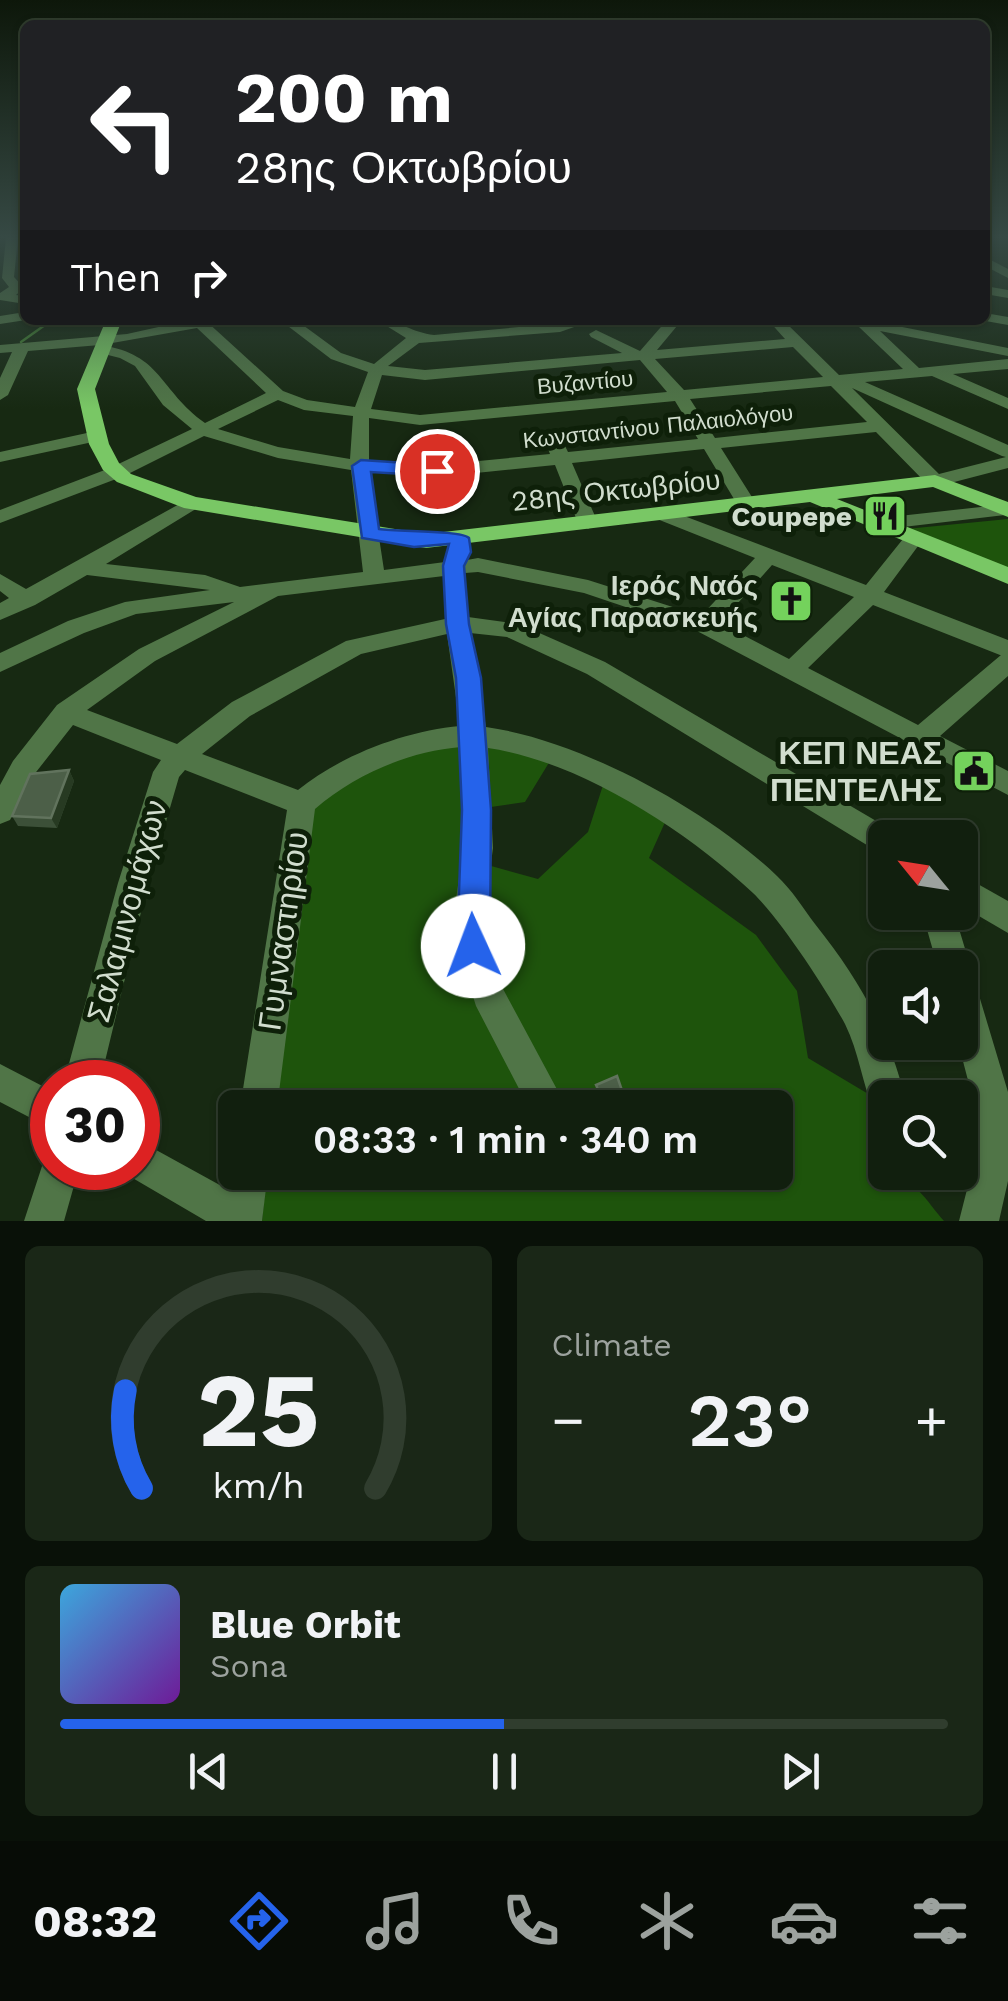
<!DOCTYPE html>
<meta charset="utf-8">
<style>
body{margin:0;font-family:"Work Sans",sans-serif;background:#1a2717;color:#f1f3f6;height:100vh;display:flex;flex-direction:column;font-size:38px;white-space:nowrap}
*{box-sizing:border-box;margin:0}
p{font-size:32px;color:#9ca29e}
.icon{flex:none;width:55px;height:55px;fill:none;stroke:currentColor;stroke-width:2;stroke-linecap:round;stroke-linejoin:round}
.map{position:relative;height:1221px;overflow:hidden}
.drawer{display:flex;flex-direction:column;gap:25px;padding:25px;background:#091108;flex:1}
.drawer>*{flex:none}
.banner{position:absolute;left:20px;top:20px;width:970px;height:305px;border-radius:15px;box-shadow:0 2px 8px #0004,0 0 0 2px #303d2e;background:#202124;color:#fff;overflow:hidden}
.needle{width:65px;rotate:300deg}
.buttons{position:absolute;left:868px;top:820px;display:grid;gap:20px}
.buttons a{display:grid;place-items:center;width:110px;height:110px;border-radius:15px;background:#111f0e;box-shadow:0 2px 8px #0004,0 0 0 2px #303d2e;font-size:50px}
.speed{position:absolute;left:30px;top:1060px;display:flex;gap:20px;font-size:50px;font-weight:700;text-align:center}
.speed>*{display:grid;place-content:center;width:130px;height:130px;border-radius:50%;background:#111f0e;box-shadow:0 2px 8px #0004,0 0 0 2px #303d2e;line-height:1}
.speed .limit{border:15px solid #d22;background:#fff;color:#111}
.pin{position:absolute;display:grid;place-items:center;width:85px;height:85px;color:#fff;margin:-42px;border:5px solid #fff;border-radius:50%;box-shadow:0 2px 10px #0007}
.me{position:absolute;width:110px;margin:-55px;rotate:358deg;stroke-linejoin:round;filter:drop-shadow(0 0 8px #0008)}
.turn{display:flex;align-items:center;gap:35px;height:210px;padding:0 50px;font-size:45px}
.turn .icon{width:130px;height:130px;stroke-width:2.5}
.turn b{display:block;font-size:70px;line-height:85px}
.then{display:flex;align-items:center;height:95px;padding:0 50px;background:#0003;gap:20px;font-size:38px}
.big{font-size:75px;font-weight:600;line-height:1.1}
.drawer .card{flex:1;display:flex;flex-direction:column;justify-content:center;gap:15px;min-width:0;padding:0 35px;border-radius:15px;background:#1a2717}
.drawer .dial{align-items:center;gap:0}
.dial svg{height:260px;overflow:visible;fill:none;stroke:#303d2e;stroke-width:7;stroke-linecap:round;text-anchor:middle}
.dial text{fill:#f1f3f6;stroke:none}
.song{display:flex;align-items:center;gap:30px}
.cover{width:120px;height:120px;border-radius:15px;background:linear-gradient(135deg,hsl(200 70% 55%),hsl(280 70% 35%))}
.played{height:10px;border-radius:5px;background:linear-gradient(90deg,#2563eb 50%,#303d2e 50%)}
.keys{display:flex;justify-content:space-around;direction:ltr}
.heat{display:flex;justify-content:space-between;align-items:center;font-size:55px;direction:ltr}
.drawer .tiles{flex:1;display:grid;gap:25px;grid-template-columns:1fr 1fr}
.card:last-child{grid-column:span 2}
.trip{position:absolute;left:218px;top:1090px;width:575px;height:100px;border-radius:15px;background:#111f0e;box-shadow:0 2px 8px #0004,0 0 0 2px #303d2e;font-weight:600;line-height:100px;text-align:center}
.tab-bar{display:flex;height:160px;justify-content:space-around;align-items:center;background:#070c06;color:#9ca29e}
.tab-bar .icon{width:70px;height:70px}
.tab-bar .on{color:#2563eb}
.tab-bar b{font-size:45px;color:#f1f3f6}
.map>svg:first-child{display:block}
.green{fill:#1e540c}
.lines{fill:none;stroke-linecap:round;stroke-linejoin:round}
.stream{stroke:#417a32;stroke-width:2.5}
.minor{fill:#507547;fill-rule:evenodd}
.major{fill:#79c765;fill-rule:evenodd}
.wall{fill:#3c5038}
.shaded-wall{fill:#273a22}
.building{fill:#4c5f48;stroke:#61735d;stroke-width:2.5}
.route{fill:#2563eb;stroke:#184099;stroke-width:2.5}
.labels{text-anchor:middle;stroke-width:10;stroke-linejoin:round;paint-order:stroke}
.far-street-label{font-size:22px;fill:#d1ddce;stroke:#0e2009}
.street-label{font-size:28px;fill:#d1ddce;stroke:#0e2009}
.poi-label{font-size:28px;font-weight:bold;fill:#d1ddce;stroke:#0e2009;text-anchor:end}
.near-poi-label{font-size:32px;font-weight:bold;fill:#d1ddce;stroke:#0e2009;text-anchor:end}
.near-street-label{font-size:32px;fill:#d1ddce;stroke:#0e2009}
</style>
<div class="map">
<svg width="1008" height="1221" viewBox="0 0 1008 1221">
<rect width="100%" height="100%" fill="#172912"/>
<g class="green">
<polygon points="1008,519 1008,569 906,529"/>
<path d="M 464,740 L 550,761 L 525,802 L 484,808 L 484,864 L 538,879 L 588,832 L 604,782 L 666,820 L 649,858 L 756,935 L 797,991 L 808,1058 L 870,1095 L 885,1172 C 911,1173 928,1203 944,1221 L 262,1221 L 267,1173 L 775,1172 L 775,1108 L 274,1107 L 303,822 L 319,800 L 350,773 Z"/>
</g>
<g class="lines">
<polyline class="stream" points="21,342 52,320"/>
<g class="minor">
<polygon points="6,238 18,238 14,277 24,288 16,295 25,296 25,304 0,300 0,293 9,287 2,278"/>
<polygon points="985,257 1008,269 1008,278 985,266"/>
<polygon points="985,286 1008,290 1008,298 985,294"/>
<polygon points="25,312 26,320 0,324 0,316"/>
<polygon points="985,313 1008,317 1008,325 980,320 985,320"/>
<path d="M 190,320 L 205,320 L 283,391 L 307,400 L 355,407 L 368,372 L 331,359 L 280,320 L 296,320 L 341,353 L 374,364 L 406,338 L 377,320 C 399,320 413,333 434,335 L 594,320 L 560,332 L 419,343 L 388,366 L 425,370 L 622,353 L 591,337 L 589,334 L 596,330 L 640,351 L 667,320 L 682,320 L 657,350 L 785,339 L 768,320 L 783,320 L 839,375 L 903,369 L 859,327 L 838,320 L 867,320 L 1008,348 L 1008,356 L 880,331 L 919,368 L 1008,359 L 1008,369 L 953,374 L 1008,398 L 1008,409 L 932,376 L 865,382 L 1008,445 L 1008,468 L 935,487 L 928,485 L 876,432 L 721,448 L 757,505 L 747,511 L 740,509 L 704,449 L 572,463 L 598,523 L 588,529 L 578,523 L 555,465 L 437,477 L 369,472 L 384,570 L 445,562 L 450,552 L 449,537 L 459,531 L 469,537 L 467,560 L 478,558 L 588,580 L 701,616 L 755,558 L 657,519 L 654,515 L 657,511 L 671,511 L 866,585 L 907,534 L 921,534 L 924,538 L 884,592 L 1008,640 L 1008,676 L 940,736 L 1008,771 L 1008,795 L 697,631 L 584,593 L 478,572 L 465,573 L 468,617 L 519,624 L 605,662 L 895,832 L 898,838 L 885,838 L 885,854 L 875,850 L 587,674 L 507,637 L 470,633 L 486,727 C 581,740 708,810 777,876 C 792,890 803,908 815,924 C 859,979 889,1032 905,1098 L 885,1098 L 885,1116 L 874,1111 C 862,1083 859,1052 845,1024 C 826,989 781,920 753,893 C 686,830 579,761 488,748 L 493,848 L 486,900 L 489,946 L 502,987 L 567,1108 L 529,1108 L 476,1006 L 457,946 L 456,900 L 463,848 L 461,747 C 409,751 354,775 315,809 L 277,1108 L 240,1108 L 287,810 L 185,770 L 179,777 L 148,883 L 100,1082 L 64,1082 L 118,883 L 153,772 L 161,760 L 73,725 L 33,776 L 10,820 L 0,824 L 0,785 L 13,761 L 57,705 L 139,649 L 234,602 L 136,614 L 84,633 L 0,672 L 0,653 L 68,621 L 125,602 L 210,590 L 87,575 L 35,605 L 0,620 L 0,603 L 9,598 L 0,591 L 0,574 L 26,589 L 192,497 L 202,503 L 199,507 L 106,564 L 205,575 L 240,587 L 363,572 L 351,470 L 278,458 L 204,436 L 124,476 L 0,523 L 0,510 L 110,468 L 192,429 L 163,405 L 135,366 L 120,358 L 96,352 L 94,349 L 100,345 L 28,351 L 8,395 L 0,400 L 0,378 L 12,352 L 0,353 L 0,345 L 127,334 ZM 197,328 L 266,393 L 205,423 C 158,389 163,355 101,345 ZM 793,347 L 823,377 L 684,390 L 655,359 ZM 640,360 L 667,392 L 420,415 L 371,409 L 382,375 L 425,380 ZM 831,386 L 867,422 L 715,438 L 690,399 ZM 852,388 L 1002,456 L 1006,457 L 939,474 ZM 278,400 L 304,410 L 353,416 L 350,459 L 278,447 L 218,429 ZM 675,401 L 698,439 L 568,452 L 557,430 L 551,429 L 542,434 L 550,454 L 437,465 L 369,461 L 369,418 L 420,425 ZM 772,565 L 854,597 L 789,659 L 720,623 ZM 444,576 L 445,619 L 346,641 L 232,702 L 177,744 L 87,710 L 155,661 L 278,596 ZM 873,605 L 1000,655 L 1001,655 L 918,725 L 808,668 ZM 447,634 L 460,726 C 405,731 341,755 298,790 L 202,754 L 250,716 L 361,654 Z"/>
<polygon points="96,431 105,436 102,440 0,462 0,452"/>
<polygon points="1008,504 1005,515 903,527 888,533 878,527 899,516"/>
<polygon points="960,874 1008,901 1008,933 960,905"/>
<polygon points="922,912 954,912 1008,1092 1008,1181 999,1221 959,1221 975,1158 977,1115 958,1042 960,968 938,968"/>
<polygon points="0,1064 52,1091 52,1129 0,1102"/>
<polygon points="138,1140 227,1189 235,1159 235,1172 268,1172 262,1221 206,1221 124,1173 122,1168 138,1168"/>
<polygon points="52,1152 52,1168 79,1168 64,1221 24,1221 46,1154"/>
</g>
<polygon class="major" points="106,320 122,320 95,389 109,444 119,463 131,474 196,497 426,534 935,475 1008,502 1008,517 933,487 837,499 1008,567 1008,584 810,502 426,548 184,508 117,482 103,470 89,444 77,389"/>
</g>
<g class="wall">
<polygon points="69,770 74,781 57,828 18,826 12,816"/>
<polygon points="596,1085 628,1108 604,1108 596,1089"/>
</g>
<polygon class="shaded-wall" points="69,770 74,781 57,828 51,818"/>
<g class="building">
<polygon points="69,770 51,818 12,816 30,774"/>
<polygon points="617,1076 628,1108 606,1108 596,1085"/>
</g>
<linearGradient id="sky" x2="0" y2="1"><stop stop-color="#0d170a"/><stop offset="0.58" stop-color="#364944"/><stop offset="1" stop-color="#364944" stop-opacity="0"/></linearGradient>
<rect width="1008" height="409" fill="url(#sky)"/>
<path class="route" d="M 361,460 L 437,465 L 446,471 L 437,476 L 371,472 L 379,529 C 398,532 461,530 469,538 L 471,552 L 464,566 L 469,624 L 481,678 L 491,810 L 490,946 L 485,957 L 473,962 L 462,957 L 457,946 L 462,810 L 456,678 L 446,624 L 443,566 L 449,544 L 414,547 L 362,538 L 352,466 Z"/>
<defs>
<symbol id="restaurant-square" viewBox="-11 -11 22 22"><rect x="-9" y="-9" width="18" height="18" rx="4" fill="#74d25c" stroke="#0e2009"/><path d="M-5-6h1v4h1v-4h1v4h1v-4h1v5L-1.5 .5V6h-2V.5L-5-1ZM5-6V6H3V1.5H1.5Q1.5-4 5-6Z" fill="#111"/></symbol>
<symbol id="church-square" viewBox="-11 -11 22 22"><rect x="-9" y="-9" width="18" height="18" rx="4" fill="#74d25c" stroke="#0e2009"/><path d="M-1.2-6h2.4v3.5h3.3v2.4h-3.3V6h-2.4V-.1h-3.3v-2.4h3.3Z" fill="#111"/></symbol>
<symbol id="civic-square" viewBox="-11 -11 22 22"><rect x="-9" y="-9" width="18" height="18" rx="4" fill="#74d25c" stroke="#0e2009"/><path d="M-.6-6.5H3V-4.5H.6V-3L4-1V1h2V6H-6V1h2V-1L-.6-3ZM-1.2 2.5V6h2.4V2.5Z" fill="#111"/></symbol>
</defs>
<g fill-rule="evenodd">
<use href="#restaurant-square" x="860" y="491" width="50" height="50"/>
<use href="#church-square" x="766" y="576" width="50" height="50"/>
<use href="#civic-square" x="949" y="746" width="50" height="50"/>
</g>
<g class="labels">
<g class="far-street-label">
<text transform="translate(585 382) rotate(-5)" y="8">Βυζαντίου</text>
<text transform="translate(658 426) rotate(-6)" y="8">Κωνσταντίνου Παλαιολόγου</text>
</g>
<g class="street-label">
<text transform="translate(616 490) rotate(-6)" y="10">28ης Οκτωβρίου</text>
</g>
<g class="poi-label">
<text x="852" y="526">Coupepe</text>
<text x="758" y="595">Ιερός Ναός<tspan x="758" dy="32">Αγίας Παρασκευής</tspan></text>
</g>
<g class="near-poi-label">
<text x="942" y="764">ΚΕΠ ΝΕΑΣ<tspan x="942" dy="37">ΠΕΝΤΕΛΗΣ</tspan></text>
</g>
<g class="near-street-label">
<text transform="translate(127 911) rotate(-75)" y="11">Σαλαμινομάχων</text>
<text transform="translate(283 931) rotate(-82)" y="11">Γυμναστηρίου</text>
</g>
</g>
</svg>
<div class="buttons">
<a><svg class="needle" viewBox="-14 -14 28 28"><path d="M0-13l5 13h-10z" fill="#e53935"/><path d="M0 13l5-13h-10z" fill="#9ca29e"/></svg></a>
<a><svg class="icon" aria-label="sound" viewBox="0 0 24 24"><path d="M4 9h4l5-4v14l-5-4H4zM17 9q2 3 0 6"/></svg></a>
<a><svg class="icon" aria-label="search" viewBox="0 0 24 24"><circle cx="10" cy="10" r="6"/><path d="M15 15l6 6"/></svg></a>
</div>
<div class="speed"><div class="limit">30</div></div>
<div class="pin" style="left:437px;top:471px;background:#d93025"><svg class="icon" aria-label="arrive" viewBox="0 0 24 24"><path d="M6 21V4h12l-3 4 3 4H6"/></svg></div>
<svg class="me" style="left:473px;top:946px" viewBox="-20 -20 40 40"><circle r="19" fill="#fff"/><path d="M0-13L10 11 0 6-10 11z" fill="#2563eb"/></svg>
<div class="trip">08:33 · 1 min · 340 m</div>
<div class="banner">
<div class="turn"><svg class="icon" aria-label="left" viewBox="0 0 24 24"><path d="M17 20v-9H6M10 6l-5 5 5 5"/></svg><div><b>200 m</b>28ης Οκτωβρίου</div></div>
<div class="then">Then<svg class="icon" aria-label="right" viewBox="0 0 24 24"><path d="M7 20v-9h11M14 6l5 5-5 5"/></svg></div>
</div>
</div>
<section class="drawer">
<div class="tiles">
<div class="card dial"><svg viewBox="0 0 100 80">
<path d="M14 69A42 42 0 1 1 86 69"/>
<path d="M14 69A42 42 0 0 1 9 39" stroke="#2563eb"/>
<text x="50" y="56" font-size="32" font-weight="700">25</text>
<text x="50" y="72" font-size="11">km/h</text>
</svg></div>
<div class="card"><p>Climate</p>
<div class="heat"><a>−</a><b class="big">23°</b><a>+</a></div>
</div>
<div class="card">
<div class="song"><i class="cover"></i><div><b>Blue Orbit</b><p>Sona</p></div></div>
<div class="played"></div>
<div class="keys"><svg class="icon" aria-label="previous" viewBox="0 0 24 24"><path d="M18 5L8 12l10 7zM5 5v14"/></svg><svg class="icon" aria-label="pause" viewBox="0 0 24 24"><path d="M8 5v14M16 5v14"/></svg><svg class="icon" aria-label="next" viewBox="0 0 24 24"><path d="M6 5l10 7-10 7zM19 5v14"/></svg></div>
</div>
</div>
</section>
<nav class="tab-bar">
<b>08:32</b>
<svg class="icon on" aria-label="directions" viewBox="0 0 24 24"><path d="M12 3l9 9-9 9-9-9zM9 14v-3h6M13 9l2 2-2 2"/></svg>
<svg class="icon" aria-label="music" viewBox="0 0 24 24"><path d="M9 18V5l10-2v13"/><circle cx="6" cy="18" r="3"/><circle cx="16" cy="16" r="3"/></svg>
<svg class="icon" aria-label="phone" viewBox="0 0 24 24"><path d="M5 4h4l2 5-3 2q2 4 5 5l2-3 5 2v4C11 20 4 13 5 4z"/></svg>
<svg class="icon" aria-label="climate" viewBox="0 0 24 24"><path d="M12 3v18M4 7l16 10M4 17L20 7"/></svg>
<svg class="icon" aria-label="car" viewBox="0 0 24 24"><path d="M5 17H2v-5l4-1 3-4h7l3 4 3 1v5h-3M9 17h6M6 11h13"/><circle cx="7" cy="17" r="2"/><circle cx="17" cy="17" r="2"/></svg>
<svg class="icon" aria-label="filters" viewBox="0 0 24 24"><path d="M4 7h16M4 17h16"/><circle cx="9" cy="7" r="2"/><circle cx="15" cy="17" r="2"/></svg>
</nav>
